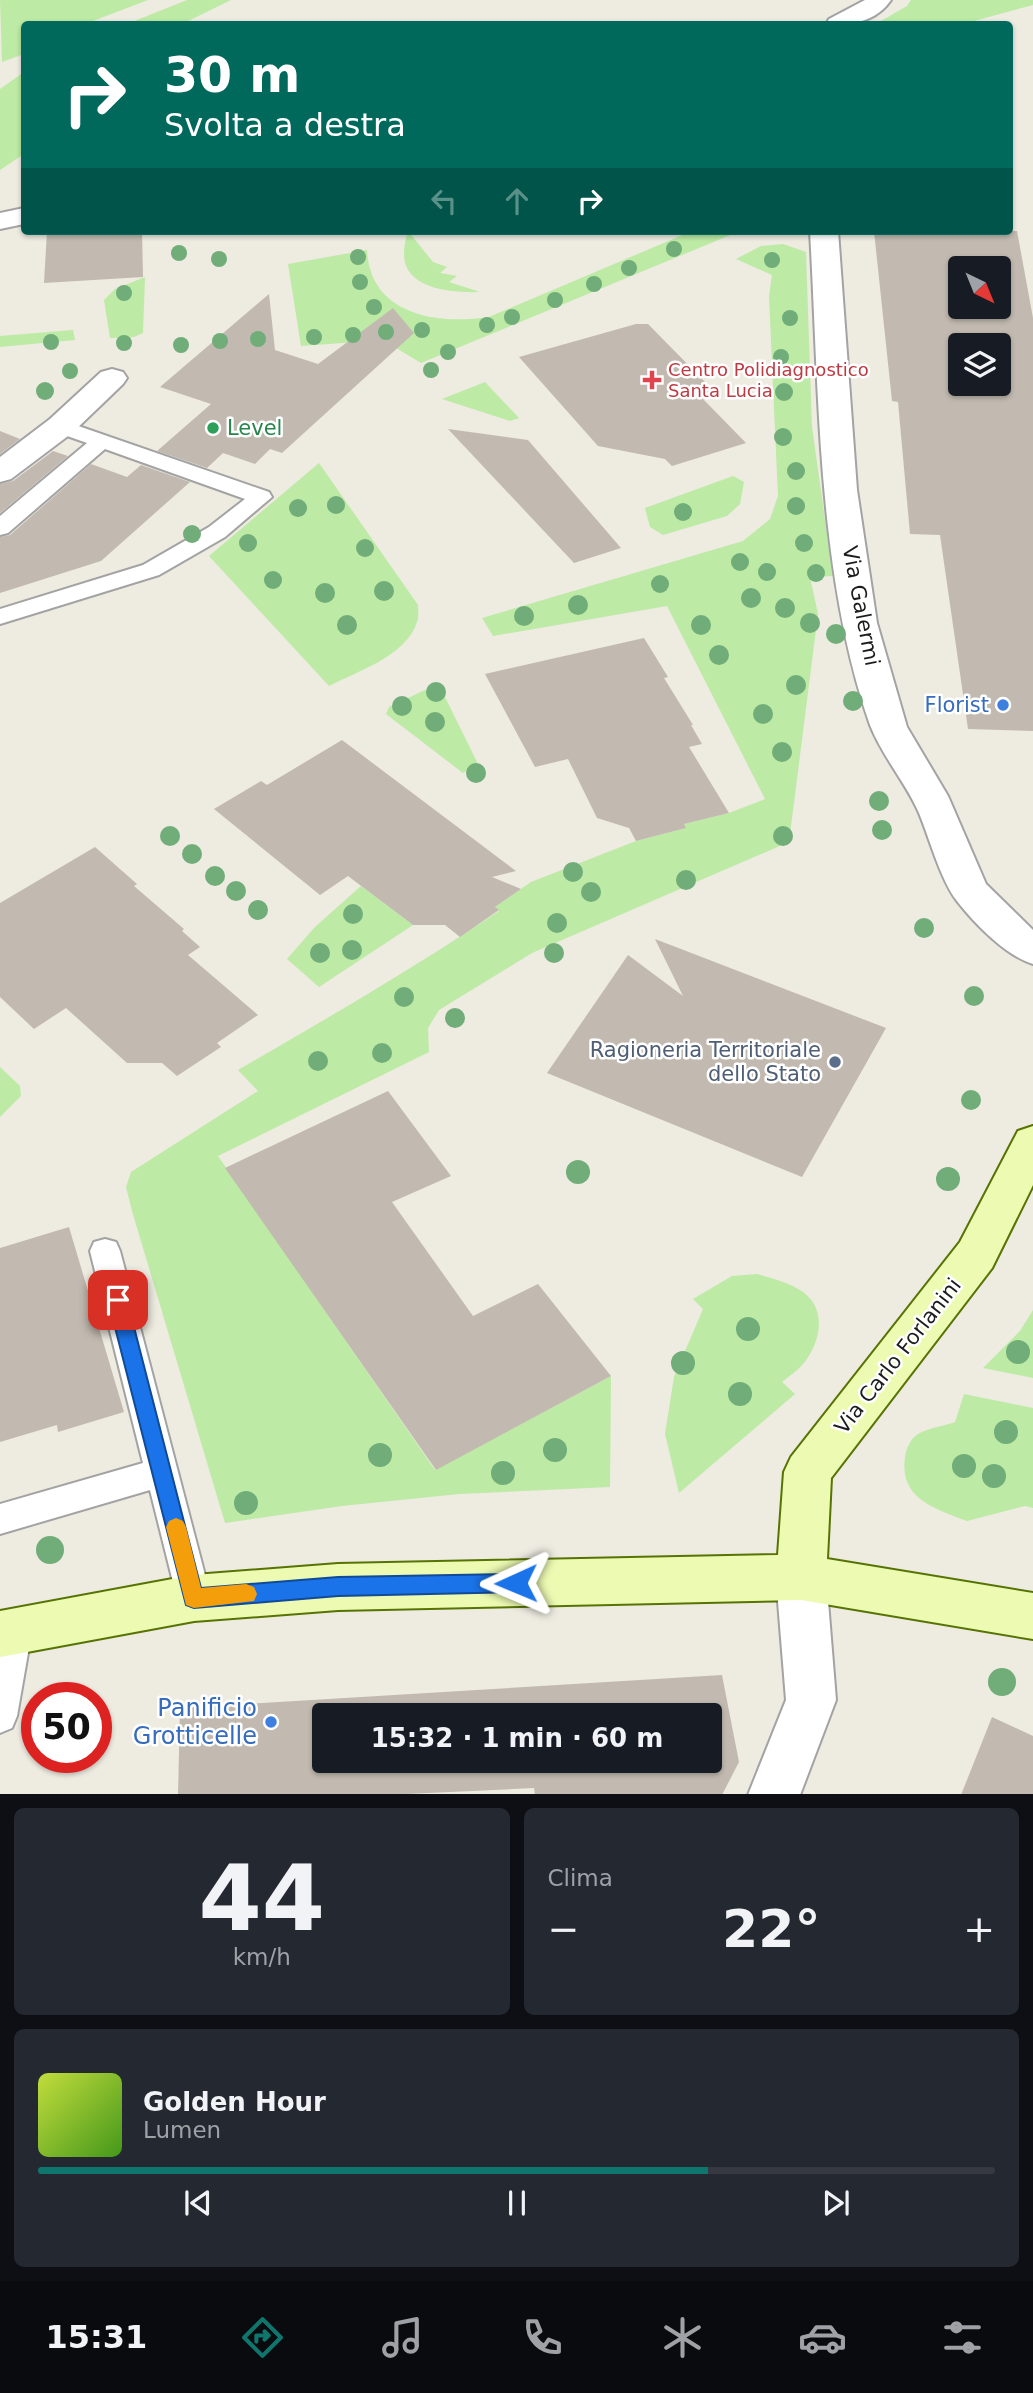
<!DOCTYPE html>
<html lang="it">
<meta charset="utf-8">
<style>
body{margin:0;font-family:"DejaVu Sans",sans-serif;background:#242831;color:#f1f3f6;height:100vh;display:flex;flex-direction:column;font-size:26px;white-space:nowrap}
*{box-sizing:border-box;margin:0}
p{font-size:23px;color:#9ea1a6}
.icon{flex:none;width:38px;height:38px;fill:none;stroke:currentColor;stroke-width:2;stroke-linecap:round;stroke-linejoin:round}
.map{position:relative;height:1794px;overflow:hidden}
.drawer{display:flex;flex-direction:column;gap:14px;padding:14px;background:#0d0f14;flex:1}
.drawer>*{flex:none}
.banner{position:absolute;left:21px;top:21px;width:992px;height:214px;border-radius:7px;box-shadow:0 2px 5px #0004;background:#00695c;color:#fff;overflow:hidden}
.needle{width:46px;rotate:137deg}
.buttons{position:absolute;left:948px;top:256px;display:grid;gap:14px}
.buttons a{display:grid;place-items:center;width:63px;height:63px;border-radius:7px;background:#171b24;box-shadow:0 2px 5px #0004;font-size:35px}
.speed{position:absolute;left:21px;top:1682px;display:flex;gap:14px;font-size:35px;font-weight:700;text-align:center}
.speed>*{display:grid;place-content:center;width:91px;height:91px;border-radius:50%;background:#171b24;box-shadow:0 2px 5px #0004;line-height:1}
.speed .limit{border:10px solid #d22;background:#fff;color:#111}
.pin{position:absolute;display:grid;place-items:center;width:60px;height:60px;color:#fff;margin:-30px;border-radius:14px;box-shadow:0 4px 10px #0006}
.me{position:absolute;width:77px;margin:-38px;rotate:269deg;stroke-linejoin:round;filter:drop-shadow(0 0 5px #0008)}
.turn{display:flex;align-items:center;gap:24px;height:147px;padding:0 28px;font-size:32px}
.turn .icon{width:91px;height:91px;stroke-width:2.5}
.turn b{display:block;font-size:49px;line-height:60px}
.lanes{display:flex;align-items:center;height:66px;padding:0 28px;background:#0003;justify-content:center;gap:35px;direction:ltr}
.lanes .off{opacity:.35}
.big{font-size:52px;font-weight:700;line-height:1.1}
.drawer .card{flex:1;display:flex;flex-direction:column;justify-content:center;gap:10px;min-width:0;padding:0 24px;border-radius:10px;background:#242831}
.drawer .dial{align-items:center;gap:0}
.dial b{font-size:91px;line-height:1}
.song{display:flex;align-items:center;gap:21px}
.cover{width:84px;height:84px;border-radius:10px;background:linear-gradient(135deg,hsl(70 70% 55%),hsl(100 70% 35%))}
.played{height:7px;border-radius:4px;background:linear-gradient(90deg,#0f766e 70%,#363941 70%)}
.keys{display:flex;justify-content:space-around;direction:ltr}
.heat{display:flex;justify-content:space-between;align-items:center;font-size:38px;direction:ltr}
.drawer .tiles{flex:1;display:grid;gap:14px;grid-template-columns:1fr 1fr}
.card:last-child{grid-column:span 2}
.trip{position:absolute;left:312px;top:1703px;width:410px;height:70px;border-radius:7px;background:#171b24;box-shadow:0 2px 5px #0004;font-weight:700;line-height:70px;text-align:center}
.menu{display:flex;height:112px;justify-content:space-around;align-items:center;background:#090b0e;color:#9ea1a6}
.menu .icon{width:49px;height:49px}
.menu .on{color:#0f766e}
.menu b{font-size:32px;color:#f1f3f6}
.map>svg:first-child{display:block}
.grass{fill:#bdeaa5}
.building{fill:#c2bab0;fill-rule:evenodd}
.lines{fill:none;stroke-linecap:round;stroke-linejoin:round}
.lane-casing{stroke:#a3a3a3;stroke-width:4}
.street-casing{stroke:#a3a3a3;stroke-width:4}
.secondary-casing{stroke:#577303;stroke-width:4}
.lane{fill:#fff;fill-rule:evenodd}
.street{fill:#fff;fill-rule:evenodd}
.secondary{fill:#ecfab2;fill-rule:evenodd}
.tree{fill:#70ad78}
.route{fill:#1a73e8;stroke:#114b97;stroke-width:2}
.slow{fill:#f59e0b}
.health-dot{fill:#e0444e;stroke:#fff;stroke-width:2.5}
.leisure-dot{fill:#2e9e5b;stroke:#fff;stroke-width:2.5}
.shop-dot{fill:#3f7fe0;stroke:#fff;stroke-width:2.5}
.service-dot{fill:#5c6f8a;stroke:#fff;stroke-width:2.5}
.labels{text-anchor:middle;stroke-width:5;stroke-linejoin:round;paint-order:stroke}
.far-health-label{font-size:18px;fill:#be3a42;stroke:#fff;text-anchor:start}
.leisure-label{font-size:21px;fill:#27864d;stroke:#fff;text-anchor:start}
.street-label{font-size:21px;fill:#1c1c1c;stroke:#fff}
.shop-label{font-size:21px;fill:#366cbe;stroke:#fff;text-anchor:end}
.service-label{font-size:21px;fill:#4e5e75;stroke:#fff;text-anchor:end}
.near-shop-label{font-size:24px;fill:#366cbe;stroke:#fff;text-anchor:end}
</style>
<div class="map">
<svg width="1033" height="1795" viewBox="0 0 1033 1795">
<rect width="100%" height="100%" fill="#eeebe1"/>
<g class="grass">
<polygon points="0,0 148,0 85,24 24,24 24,54 2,62"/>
<polygon points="187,0 231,0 182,24 127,24"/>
<polygon points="911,0 1033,0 1033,5 963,24 887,24 881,21 907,6"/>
<polygon points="24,72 24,154 0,170 0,89"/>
<path d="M 408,231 L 433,262 L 447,267 L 440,273 L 457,276 L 449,282 L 480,292 C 454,293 403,290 404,253 C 404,246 406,238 408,231 Z"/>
<path d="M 692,231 L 740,231 L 421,363 L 383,340 L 301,346 L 288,264 L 367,250 C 370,315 437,325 489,317 Z"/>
<path d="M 783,244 L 806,252 L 812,427 L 833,576 L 810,577 L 818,614 L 789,842 L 532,953 L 439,1010 L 428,1028 L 429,1052 L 218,1156 L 435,1470 L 611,1376 L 610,1487 L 459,1494 L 342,1506 L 225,1523 L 132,1211 L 126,1187 L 131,1172 L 258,1091 L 238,1070 C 326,1019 414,968 499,911 L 495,907 L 531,882 L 636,841 L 686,828 L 684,824 L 729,813 L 765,799 L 667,606 L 493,636 L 482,618 L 743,541 L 770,519 L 778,496 L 769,297 L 772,275 L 736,259 L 761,246 Z"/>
<polygon points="145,277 143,333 134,337 110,338 104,300 115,289"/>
<polygon points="73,330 75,340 0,347 0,336"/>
<polygon points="485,382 519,418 510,421 442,399"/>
<path d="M 319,463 L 418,605 C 418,610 419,617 417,622 C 406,656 358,671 329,686 L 209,556 Z"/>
<polygon points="733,476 744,482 740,504 727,516 663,535 650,527 645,508"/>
<polygon points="425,690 444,695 478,764 463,773 386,714 389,707"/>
<polygon points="361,886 413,925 319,987 287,959 315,927"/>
<polygon points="0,1067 20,1086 21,1096 0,1117"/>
<path d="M 757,1274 C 773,1279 789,1282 803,1292 C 828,1310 820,1344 803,1364 C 797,1371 789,1376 782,1382 L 795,1394 L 679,1493 L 665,1434 L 674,1377 L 703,1309 L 693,1299 L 732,1276 Z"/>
<polygon points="1033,1310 1033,1378 983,1368 1020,1331"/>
<path d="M 964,1394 L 1033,1408 L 1033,1508 L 1025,1506 L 967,1521 C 936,1509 899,1499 905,1458 C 906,1449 910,1439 918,1434 C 928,1428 944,1426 955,1422 Z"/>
</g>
<g class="building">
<polygon points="47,231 142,231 143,277 44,283"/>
<path d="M 874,231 L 1017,231 L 1033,318 L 1033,731 L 968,729 L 940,535 L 910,534 L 898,402 L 892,401 ZM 961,268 L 999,268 L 999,306 L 961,306 ZM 961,345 L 999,345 L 999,383 L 961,383 Z"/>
<polygon points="269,294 275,350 318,364 393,308 414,333 282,453 270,449 255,464 223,453 207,468 157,451 211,404 160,387"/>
<polygon points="636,324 648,324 705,382 701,383 713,395 703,399 746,443 672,466 665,459 598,446 519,357"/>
<polygon points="448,429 528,440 621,548 574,563"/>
<polygon points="0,431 20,439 0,454"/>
<polygon points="53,451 68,456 0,513 0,484 13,481"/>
<polygon points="91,464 127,477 141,465 190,482 101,561 0,593 0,537 10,535"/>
<polygon points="644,638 668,677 664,678 693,725 691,725 702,744 689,747 729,813 684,824 686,828 636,841 629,828 597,818 568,759 535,767 485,674"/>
<polygon points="342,740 516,871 492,877 521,889 495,907 499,910 460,937 445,925 413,925 348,876 320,895 214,809 261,781 267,785"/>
<polygon points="95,847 137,884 134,886 184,929 182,931 200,947 188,955 258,1015 217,1043 221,1047 177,1076 162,1063 127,1063 66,1008 34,1029 0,997 0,903"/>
<polygon points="655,939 886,1028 802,1177 547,1073 628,955 683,996"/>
<polygon points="388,1091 451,1176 392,1202 473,1316 538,1284 611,1376 436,1470 225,1168"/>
<polygon points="69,1227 124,1412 58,1432 57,1425 0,1442 0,1248"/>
<path d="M 722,1675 L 739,1762 L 722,1795 L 535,1795 L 534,1788 L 386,1795 L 178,1795 L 180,1708 ZM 324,1715 L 709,1715 L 709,1760 L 324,1760 Z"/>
<polygon points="992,1717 1033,1736 1033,1795 961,1795"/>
</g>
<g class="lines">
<defs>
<g id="lane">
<polygon points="61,420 269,492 272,497 225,537 159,575 0,624 0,609 143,565 209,527 245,499 105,449 8,533 0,535 0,516 87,443 53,431 50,426 53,421"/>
<polygon points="105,1239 116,1242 120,1251 211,1598 206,1609 194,1614 182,1609 177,1598 150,1490 0,1534 0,1504 143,1463 90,1251 94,1242"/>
<polygon points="15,1614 27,1619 32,1630 17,1716 12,1728 0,1733 0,1625 3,1619"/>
</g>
<g id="street">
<path d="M 865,0 L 891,0 C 876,22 850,26 826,24 L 829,19 Z"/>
<polygon points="24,208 24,224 0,229 0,213"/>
<path d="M 810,231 L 838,231 L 857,490 L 877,623 L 907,727 L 948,796 L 986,884 L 1033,930 L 1033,964 C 1006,956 974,923 957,901 C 941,881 929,837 919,813 C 906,783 882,756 870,725 C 817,575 819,389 810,231 Z"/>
<polygon points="112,369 123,372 127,378 123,384 72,433 11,479 0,482 0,457 50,419 101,372"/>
<polygon points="801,1554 818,1561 826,1577 836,1700 800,1795 748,1795 786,1700 776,1577 784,1561"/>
</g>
<polygon id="secondary" points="1033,1126 1033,1185 992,1268 831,1478 827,1559 1033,1593 1033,1639 801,1600 338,1610 194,1621 0,1657 0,1611 194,1575 338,1564 778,1555 784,1472 791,1457 960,1242 1018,1131"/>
</defs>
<use href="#lane" class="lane-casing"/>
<use href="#street" class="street-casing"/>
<use href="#secondary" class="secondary-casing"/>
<use href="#lane" class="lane"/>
<use href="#street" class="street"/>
<use href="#secondary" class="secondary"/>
</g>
<g class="tree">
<circle cx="674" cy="249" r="8"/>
<circle cx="179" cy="253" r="8"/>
<circle cx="358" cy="257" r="8"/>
<circle cx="219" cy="259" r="8"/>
<circle cx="772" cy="260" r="8"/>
<circle cx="629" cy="268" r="8"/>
<circle cx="360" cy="282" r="8"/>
<circle cx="594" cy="284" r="8"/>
<circle cx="124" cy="293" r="8"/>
<circle cx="555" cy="300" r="8"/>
<circle cx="374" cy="307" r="8"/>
<circle cx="512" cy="317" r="8"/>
<circle cx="790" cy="318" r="8"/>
<circle cx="487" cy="325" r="8"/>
<circle cx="422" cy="330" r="8"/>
<circle cx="386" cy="332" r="8"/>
<circle cx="353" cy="335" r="8"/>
<circle cx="314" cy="337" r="8"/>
<circle cx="258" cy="339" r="8"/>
<circle cx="220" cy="341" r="8"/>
<circle cx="51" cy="342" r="8"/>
<circle cx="124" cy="343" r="8"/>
<circle cx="181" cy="345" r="8"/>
<circle cx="448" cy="352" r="8"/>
<circle cx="781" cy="357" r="8"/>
<circle cx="431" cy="370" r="8"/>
<circle cx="70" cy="371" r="8"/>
<circle cx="45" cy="391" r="9"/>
<circle cx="784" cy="392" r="9"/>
<circle cx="783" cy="437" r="9"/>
<circle cx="796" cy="471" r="9"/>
<circle cx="336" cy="505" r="9"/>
<circle cx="796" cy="506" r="9"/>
<circle cx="298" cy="508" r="9"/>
<circle cx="683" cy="512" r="9"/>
<circle cx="192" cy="534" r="9"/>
<circle cx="248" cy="543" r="9"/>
<circle cx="804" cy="543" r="9"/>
<circle cx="365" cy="548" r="9"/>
<circle cx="740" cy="562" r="9"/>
<circle cx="767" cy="572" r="9"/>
<circle cx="816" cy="573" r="9"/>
<circle cx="273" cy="580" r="9"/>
<circle cx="660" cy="584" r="9"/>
<circle cx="384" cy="591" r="10"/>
<circle cx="325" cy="593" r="10"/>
<circle cx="751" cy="598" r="10"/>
<circle cx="578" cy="605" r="10"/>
<circle cx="785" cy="608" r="10"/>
<circle cx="524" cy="616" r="10"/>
<circle cx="810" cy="623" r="10"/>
<circle cx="347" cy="625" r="10"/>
<circle cx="701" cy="625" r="10"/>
<circle cx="836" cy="634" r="10"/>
<circle cx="719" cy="655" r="10"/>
<circle cx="796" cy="685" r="10"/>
<circle cx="436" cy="692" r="10"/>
<circle cx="853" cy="701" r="10"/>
<circle cx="402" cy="706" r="10"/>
<circle cx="763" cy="714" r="10"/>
<circle cx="435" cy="722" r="10"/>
<circle cx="782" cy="752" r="10"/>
<circle cx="476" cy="773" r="10"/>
<circle cx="879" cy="801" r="10"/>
<circle cx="882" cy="830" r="10"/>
<circle cx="170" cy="836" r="10"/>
<circle cx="783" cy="836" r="10"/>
<circle cx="192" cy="854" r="10"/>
<circle cx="573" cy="872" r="10"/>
<circle cx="215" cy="876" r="10"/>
<circle cx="686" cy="880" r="10"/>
<circle cx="236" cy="891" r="10"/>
<circle cx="591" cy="892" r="10"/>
<circle cx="258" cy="910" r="10"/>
<circle cx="353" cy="914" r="10"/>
<circle cx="557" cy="923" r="10"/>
<circle cx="924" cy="928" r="10"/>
<circle cx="352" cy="950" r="10"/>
<circle cx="320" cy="953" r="10"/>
<circle cx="554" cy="953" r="10"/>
<circle cx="974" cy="996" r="10"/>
<circle cx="404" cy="997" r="10"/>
<circle cx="455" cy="1018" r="10"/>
<circle cx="382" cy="1053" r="10"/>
<circle cx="318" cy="1061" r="10"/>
<circle cx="971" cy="1100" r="10"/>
<circle cx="578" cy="1172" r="12"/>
<circle cx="948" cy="1179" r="12"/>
<circle cx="748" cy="1329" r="12"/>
<circle cx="1018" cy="1352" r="12"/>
<circle cx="683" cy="1363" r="12"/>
<circle cx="740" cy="1394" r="12"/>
<circle cx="1006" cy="1432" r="12"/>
<circle cx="555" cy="1450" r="12"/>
<circle cx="380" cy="1455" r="12"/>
<circle cx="964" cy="1466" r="12"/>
<circle cx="503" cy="1473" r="12"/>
<circle cx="994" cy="1476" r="12"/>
<circle cx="246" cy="1503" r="12"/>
<circle cx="50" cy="1550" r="14"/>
<circle cx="1002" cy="1682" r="14"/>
</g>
<polygon class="route" points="118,1292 124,1295 127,1300 201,1588 338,1577 516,1574 523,1576 526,1583 523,1589 516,1592 338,1596 194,1608 186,1605 108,1300 111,1295"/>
<polygon class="slow" points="176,1518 183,1521 186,1527 201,1588 246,1584 254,1587 257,1594 254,1601 194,1608 186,1605 166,1527 169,1521"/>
<path class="health-dot" d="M648.5 369.5h7v7h7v7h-7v7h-7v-7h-7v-7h7z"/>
<circle class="leisure-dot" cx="213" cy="428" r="7"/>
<g class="shop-dot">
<circle cx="1003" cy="705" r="7"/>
<circle cx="271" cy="1722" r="7"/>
</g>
<circle class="service-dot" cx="835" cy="1062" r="7"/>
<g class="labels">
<g class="far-health-label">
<text x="668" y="376">Centro Polidiagnostico<tspan x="668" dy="21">Santa Lucia</tspan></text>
</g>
<g class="leisure-label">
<text x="227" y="435">Level</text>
</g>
<g class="street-label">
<text transform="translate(861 606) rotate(79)" y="7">Via Galermi</text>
<text transform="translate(898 1356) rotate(-52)" y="7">Via Carlo Forlanini</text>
</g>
<g class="shop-label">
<text x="989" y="712">Florist</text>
</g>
<g class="service-label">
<text x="821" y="1057">Ragioneria Territoriale<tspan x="821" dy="24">dello Stato</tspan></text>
</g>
<g class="near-shop-label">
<text x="257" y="1716">Panificio<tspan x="257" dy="28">Grotticelle</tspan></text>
</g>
</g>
</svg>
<div class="buttons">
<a><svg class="needle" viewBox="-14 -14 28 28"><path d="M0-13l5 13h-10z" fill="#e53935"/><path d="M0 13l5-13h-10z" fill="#9ea1a6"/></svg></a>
<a><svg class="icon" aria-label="layers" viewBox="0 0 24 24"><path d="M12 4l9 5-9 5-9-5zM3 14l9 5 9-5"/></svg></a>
</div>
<div class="speed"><div class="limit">50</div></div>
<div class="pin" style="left:118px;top:1300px;background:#d93025"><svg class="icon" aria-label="arrive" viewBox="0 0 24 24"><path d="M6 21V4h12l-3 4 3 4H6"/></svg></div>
<svg class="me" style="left:516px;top:1583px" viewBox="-20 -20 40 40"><path d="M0-17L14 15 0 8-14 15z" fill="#1a73e8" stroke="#fff" stroke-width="4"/></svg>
<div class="trip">15:32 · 1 min · 60 m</div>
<div class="banner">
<div class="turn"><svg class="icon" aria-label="right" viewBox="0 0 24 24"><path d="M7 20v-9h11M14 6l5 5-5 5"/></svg><div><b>30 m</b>Svolta a destra</div></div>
<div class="lanes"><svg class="icon off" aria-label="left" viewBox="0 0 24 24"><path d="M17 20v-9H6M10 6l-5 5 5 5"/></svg><svg class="icon off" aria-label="ahead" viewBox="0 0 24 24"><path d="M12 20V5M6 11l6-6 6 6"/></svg><svg class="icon" aria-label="right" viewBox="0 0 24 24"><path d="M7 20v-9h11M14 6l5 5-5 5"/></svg></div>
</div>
</div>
<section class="drawer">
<div class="tiles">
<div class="card dial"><b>44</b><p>km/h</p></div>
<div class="card"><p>Clima</p>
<div class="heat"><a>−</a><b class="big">22°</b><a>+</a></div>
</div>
<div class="card">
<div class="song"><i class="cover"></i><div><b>Golden Hour</b><p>Lumen</p></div></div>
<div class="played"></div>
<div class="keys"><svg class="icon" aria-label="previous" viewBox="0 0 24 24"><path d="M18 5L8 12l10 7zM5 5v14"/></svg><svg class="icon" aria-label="pause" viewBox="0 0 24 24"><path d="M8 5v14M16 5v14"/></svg><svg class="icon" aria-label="next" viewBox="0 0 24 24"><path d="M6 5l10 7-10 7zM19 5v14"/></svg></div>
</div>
</div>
</section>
<nav class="menu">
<b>15:31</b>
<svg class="icon on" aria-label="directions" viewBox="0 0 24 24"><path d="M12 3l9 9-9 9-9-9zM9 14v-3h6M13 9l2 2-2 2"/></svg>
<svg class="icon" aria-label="music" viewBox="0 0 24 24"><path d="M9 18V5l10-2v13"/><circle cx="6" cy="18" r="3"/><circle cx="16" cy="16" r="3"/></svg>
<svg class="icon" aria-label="phone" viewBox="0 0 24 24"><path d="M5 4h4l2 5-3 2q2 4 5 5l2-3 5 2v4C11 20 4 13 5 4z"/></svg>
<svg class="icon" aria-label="climate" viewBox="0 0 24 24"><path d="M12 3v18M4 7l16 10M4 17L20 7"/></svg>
<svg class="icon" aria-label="car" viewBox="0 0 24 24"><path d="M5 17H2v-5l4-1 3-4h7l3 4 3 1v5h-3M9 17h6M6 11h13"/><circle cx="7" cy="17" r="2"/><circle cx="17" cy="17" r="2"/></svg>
<svg class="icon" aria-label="filters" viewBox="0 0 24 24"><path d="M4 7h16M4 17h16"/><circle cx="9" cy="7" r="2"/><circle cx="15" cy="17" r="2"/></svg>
</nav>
